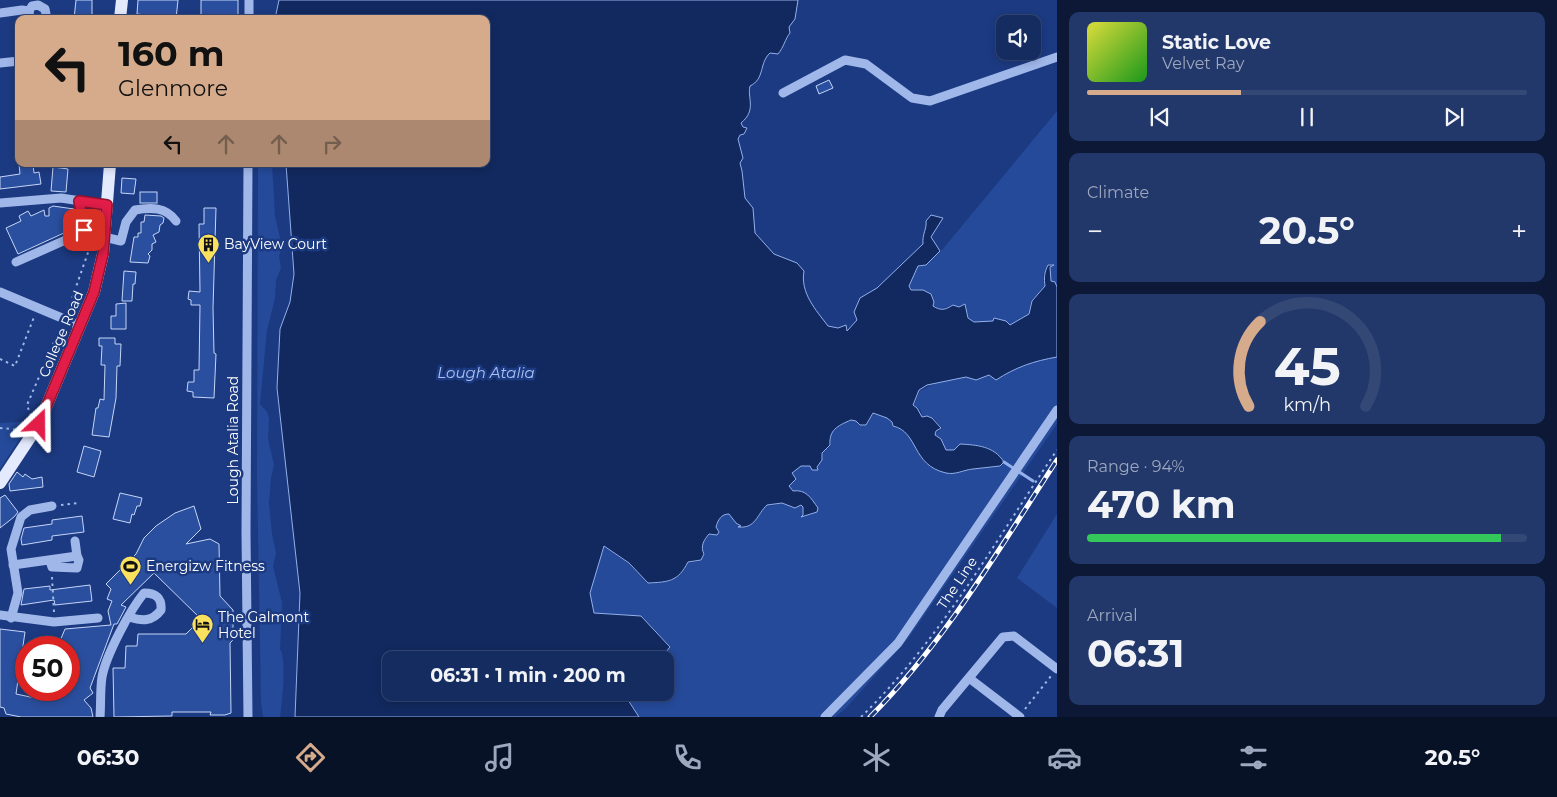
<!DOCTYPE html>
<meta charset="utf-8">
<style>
body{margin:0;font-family:Montserrat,sans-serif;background:#22386a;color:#f1f3f6;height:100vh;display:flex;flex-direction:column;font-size:19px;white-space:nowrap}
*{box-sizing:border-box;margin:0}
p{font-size:16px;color:#9da7bd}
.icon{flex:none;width:28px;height:28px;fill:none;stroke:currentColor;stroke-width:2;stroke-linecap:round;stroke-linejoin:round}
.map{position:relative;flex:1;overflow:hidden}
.side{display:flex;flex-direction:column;gap:12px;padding:12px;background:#0c1835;width:500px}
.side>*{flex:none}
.guide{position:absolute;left:15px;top:15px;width:475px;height:152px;border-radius:10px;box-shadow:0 2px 8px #0003,0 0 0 1px #344876;background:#d6ab8b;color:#111;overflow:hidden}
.controls{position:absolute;left:996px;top:15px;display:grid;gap:10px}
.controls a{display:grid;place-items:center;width:45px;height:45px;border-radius:10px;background:#152c61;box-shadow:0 2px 8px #0003,0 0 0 1px #344876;font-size:25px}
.speed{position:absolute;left:15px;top:636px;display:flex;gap:10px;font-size:25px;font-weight:700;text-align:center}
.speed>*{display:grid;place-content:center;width:65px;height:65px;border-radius:50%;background:#152c61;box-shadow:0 2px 8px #0003,0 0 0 1px #344876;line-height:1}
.speed .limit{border:8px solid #d22;background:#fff;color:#111}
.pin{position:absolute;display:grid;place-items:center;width:42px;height:42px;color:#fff;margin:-21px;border-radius:10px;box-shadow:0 2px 8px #0006}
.me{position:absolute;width:55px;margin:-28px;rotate:23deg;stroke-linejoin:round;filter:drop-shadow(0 0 4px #0008)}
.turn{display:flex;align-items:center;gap:18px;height:105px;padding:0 20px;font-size:22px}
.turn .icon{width:65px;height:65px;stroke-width:2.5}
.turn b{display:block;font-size:35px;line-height:42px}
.lanes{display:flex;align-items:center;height:48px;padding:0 20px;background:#0003;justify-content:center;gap:25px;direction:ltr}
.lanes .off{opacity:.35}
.big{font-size:38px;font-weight:700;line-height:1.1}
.side .widget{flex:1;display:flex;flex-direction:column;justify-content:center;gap:8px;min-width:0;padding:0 18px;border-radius:10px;background:#22386a}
.side .dial{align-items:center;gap:0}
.dial svg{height:130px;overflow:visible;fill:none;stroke:#344876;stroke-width:7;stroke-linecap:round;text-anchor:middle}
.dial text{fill:#f1f3f6;stroke:none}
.song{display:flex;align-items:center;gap:15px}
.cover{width:60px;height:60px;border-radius:8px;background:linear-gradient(135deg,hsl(60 70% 55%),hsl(120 70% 35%))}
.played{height:5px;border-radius:2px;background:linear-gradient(90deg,#d6ab8b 35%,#344876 35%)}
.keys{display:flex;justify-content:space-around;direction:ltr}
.heat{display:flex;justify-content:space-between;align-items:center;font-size:28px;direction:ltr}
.charge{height:8px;border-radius:4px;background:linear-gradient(90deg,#34c759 94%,#344876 0)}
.trip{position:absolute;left:382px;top:651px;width:292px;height:50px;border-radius:10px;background:#152c61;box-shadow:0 2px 8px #0003,0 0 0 1px #344876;font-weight:700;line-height:50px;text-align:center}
.menu{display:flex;height:80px;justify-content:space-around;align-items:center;background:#081227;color:#9da7bd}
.menu .icon{width:35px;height:35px}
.menu .selected{color:#d6ab8b}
.menu b{font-size:22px;color:#f1f3f6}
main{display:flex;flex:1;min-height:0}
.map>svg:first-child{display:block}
.green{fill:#254a9a}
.water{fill:#12295f;stroke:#93b0ec}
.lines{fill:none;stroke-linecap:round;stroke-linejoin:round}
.stream{stroke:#93b0ec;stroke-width:3}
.building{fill:#2b4f9f;stroke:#c5d5f7}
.path{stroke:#a0b7ea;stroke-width:2;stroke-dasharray:2.5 4;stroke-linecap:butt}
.minor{stroke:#a0b7ea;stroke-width:9}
.major{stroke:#e4eafe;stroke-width:12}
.rail-casing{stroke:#fff;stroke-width:5}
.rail{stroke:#1c3a81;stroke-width:3;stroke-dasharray:9;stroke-linecap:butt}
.route-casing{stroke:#92132f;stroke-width:12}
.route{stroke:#e11d48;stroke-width:9}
.labels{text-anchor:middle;stroke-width:5;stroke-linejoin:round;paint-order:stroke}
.poi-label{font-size:14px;fill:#fff;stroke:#1c3a81;text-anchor:start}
.street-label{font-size:14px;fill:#fff;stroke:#1c3a81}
.water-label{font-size:15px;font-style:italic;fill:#acc2f1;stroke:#1c3a81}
</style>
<main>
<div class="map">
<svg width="1057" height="717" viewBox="0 0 1057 717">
<rect width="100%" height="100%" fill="#1c3a81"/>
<g class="green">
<polygon points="1057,111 1057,286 1055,282 1051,281 1048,274 1049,268 1054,265 1048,264 1043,275 1044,286 1031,301 1028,314 1009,325 1006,321 994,318 993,321 974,322 969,318 965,304 959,306 953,305 940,309 933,305 934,302 932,294 923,290 912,289 909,286 918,267 926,265 942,250"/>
<path d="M 258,164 L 272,164 L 275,216 L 282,247 L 279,256 L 281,268 L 276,280 L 275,298 L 267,330 L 260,404 L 267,412 L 269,419 L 268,439 L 274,465 L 271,478 L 269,503 L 272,534 L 276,553 L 273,566 L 282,603 L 280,649 C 287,660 282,703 280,717 L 263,717 L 261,702 L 257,476 Z"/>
<path d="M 1057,357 L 1057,424 L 907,640 L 845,709 L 835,717 L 639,717 L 628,700 L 634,693 L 666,692 L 666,660 L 659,660 L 670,646 L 642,616 L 594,613 L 590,593 L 604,547 L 629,564 L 647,583 C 667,584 680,581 688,563 L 701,561 L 705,553 C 700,546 704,541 709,535 L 717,535 L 719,532 L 716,528 C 718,521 721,514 729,514 L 736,523 L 741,526 L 739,528 C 756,528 757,514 767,505 L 771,506 L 782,503 L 795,508 L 800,506 L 803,507 L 801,517 L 817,512 L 818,508 C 811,498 806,489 793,491 L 789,486 L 796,479 L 792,473 L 801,466 L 810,466 L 813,470 L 818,470 L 817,466 L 822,460 L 824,449 L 828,449 L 831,445 L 830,436 L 832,430 L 851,420 L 856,421 L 860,426 L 867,425 L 873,414 L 887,418 L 892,423 L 892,426 C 920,433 911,466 946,473 C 956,475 963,471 973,469 C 982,468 991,468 1000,467 L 1004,462 C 993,444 978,445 959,444 L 954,450 L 946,450 L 941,438 L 935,435 L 942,428 C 937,421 932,414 922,416 L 921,410 L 914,405 L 920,391 C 932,384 951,377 966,378 C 975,378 979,379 989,375 L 996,380 C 1016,368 1034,361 1057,357 Z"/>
<polygon points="31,421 0,469 0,423"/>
<polygon points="1057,514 1057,608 1017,578"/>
</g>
<path class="water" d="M 279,0 L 798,0 L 795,19 L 789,27 L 790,33 C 785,39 784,47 778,54 L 770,53 C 759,63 765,79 750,86 C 747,98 757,110 741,123 L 743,127 L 747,128 L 744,134 L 740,135 L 738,139 L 743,158 L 740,163 L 742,171 L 745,198 L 753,208 L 755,233 L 774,254 L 797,263 L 804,271 C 800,293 816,310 828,326 L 838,328 L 846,325 L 847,331 L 857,320 L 854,312 L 860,298 L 877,288 L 923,244 C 922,234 927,229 926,221 L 931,215 L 943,218 L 931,237 L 940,251 L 926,265 L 918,266 L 909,286 L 911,290 L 923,290 L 931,294 L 934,302 L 933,306 C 941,311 945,310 953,305 L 959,307 L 965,304 L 968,318 L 974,322 L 993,321 L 994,318 L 1006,321 L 1010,325 L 1029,314 L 1032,301 L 1045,286 C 1044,278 1044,273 1048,265 L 1054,265 L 1050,267 L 1051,281 L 1055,282 L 1057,287 L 1057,357 C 1034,361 1016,367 996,380 L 989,375 L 976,380 L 966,377 L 927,385 L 919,390 L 913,405 L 917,408 L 922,417 L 927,416 L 932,418 L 941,428 L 936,431 L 935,435 L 941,439 L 946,450 L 954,450 L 960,444 C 977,445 994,446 1004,462 L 1000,466 C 991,467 982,468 973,469 C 963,470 956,475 946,473 C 911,465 919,432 893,426 L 892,422 L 887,418 L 873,413 L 866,425 L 860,425 L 856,421 L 851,420 C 837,426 829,430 830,445 L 822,453 L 822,460 L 817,467 L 818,470 L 812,470 L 810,466 L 801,466 L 792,473 L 796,479 L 789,486 L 793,491 C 806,489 811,498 818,508 L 817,512 L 801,517 L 803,515 L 803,507 L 801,505 L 795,508 L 782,503 L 767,505 C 757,514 756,529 738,527 L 741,526 L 736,523 L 729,514 C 721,514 718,520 716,527 L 719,532 L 717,535 L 709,534 C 704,540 700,546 704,554 L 701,560 L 688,562 C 678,582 668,582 648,583 L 629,563 L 604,546 L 590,593 L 594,613 L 641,616 L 670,647 L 659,660 L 391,660 L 391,692 L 634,693 L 628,700 L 639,717 L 295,717 L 300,593 L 277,388 L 280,329 L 290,302 L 294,274 L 286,164 L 486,164 L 486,19 L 275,19 Z"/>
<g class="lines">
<polyline class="stream" points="1004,462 1033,481"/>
</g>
<g class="building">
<polygon points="76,0 92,0 92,16 90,15 90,19 74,19"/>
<polygon points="138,0 178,0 176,19 155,19 155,16 137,14"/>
<rect x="201" y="0" width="37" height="19"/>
<polygon points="829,80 833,88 819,94 816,86"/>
<polygon points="19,164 33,164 34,173 39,172 41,184 0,189 0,177 20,174"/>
<polygon points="53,167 68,169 66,192 51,191"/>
<polygon points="122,178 136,179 134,194 121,193"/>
<rect x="140" y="192" width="17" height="11"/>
<polygon points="53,206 74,209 77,227 18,254 6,228 21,221 19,216 28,211 31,216 44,210 45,216 49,216 49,208"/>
<polygon points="204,208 216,208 213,308 214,353 216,354 214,398 193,397 193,392 187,391 188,382 194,382 194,370 199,370 200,305 191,305 191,300 188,299 189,291 200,292 199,224 204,224"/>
<polygon points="145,215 161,216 164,218 163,223 160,225 159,232 153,235 156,242 152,244 152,250 148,254 150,256 148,263 130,262 134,237 138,237 138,233 141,233 141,222 144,222"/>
<polygon points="124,271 136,272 135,284 133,284 132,301 122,301"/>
<polygon points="126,303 126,329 111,329 111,316 116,316 116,304"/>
<polygon points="99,338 115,338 115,344 121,344 120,366 117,366 116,398 109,437 92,435 96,408 98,408 100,399 104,400 105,365 101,365 102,346 99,346"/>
<polygon points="84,446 101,451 94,477 77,472"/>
<polygon points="17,472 23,477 25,474 32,479 42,477 43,487 10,491 9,484"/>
<polygon points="120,493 142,498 140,506 137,506 134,515 132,514 130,523 113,519"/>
<polygon points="5,495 18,512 14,517 0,528 0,498"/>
<polygon points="194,506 201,529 186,544 210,539 219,544 220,596 233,610 233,640 230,643 231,713 225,715 210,715 211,712 172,712 172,716 114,717 113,668 125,668 126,646 137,646 138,634 186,634 201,619 154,573 121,605 126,607 117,624 114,624 90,688 93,693 84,700 91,708 93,717 21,717 6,714 4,708 0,707 0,629 25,632 16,694 40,699 41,690 69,690 69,648 57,648 65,629 111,625 108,611 112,601 107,599 111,589 106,584 136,554 144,538 156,526 175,513"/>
<polygon points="82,516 84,532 52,536 52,540 22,545 21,539 24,528 52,524 52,520"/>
<polygon points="90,585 92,601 55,605 54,600 21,605 24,589 50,586 50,590"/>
</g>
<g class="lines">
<g class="path">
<polyline points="92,212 93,222"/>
<polyline points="92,244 92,234"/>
<polyline points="68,310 91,244"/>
<polyline points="0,359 15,366 34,317"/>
<polyline points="31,416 27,405 60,328"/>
<polyline points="0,428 22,430"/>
<polyline points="61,505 78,503"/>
<polyline points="52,577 54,612"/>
<polyline points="1025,709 1051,676"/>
<path d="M 861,717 C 941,639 995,541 1057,450"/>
</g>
<g class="minor">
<polyline points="0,13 22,10 29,11"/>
<polyline points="30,19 29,11 32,6 38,5 45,9 46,14 44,19"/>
<polyline points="249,19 249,0"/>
<polyline points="0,63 19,61"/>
<polyline points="783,93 845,60 866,64 912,98 930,101 1057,57"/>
<polyline points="248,164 246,532 248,717"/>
<polyline points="0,203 61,198 107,205"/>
<path d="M 104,237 L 121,241 L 126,222 L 135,210 C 151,207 166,207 176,221"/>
<polyline points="16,262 79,234 84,230 79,201"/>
<polyline points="0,292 81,326"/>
<polyline points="75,541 77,556"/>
<polyline points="13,565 77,556 79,560 77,568 52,567 50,561"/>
<polyline points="0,615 54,622 98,618"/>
<polyline points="11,618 18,593 11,549 21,517 30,510 52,506"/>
<polyline points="969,678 1020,717"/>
<path d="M 100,717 C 101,704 100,690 102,677 C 106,655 130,610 144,593 C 156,593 162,598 161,610 C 152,622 142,621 129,617"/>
<polyline points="825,717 898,643 1057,410"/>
<polyline points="939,717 942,710 1003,637 1014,636 1057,669"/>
</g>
<g class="major">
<polyline points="120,19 122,0"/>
<polyline points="0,483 39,424 94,292 103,254 110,164"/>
</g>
<defs>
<path id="rail" d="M 870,717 C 945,642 999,549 1057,460"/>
</defs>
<use href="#rail" class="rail-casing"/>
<use href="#rail" class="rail"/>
</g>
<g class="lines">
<defs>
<polyline id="route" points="39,424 94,292 103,254 107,205 79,201 84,230"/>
</defs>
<use href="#route" class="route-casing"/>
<use href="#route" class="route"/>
</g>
<defs>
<symbol id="building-pin" viewBox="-11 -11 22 30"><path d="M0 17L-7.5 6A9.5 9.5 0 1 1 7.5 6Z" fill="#fae25e" stroke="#1c3a81"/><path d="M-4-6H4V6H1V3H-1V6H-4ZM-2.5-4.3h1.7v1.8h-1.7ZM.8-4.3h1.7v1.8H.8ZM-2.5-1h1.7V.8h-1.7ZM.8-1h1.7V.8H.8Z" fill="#111"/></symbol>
<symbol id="stadium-pin" viewBox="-11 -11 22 30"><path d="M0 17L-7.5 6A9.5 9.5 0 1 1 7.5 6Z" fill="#fae25e" stroke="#1c3a81"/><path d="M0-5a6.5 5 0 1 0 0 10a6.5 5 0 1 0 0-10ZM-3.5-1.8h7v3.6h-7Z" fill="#111"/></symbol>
<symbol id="hotel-pin" viewBox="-11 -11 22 30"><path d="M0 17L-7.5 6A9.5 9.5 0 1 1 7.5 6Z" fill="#fae25e" stroke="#1c3a81"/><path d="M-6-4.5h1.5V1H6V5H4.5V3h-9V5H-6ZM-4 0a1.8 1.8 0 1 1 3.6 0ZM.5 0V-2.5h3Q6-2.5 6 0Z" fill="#111"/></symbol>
</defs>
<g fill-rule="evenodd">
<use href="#building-pin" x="196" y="232" width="25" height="34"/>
<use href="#stadium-pin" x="118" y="554" width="25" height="34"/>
<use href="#hotel-pin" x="190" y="612" width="25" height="34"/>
</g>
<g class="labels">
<g class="poi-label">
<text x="224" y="249">BayView Court</text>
<text x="146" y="571">Energizw Fitness</text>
<text x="218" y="622">The Galmont<tspan x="218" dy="16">Hotel</tspan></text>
</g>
<g class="street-label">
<text transform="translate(61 334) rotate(-67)" y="5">College Road</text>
<text transform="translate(233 440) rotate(-90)" y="5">Lough Atalia Road</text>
<text transform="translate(957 583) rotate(-56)" y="5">The Line</text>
</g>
<g class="water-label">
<text x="486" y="378">Lough Atalia</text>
</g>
</g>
</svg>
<div class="controls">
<a><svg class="icon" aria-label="sound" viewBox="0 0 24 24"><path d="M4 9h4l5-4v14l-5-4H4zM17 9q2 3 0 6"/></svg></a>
</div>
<div class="speed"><div class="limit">50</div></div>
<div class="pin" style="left:84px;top:230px;background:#d93025"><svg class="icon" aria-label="arrive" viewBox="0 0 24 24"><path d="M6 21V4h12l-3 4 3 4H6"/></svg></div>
<svg class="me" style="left:39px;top:424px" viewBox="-20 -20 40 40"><path d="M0-17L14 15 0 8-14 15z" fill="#e11d48" stroke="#fff" stroke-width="4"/></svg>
<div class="trip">06:31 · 1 min · 200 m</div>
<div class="guide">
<div class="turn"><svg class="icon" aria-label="left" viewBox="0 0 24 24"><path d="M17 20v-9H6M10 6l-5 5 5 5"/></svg><div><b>160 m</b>Glenmore</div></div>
<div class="lanes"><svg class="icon" aria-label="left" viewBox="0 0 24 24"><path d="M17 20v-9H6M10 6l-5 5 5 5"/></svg><svg class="icon off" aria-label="ahead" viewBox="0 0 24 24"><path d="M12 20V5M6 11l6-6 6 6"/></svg><svg class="icon off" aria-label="ahead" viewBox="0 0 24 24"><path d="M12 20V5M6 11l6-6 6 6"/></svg><svg class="icon off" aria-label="right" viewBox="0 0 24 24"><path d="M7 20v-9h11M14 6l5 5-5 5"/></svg></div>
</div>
</div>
<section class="side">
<div class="widget">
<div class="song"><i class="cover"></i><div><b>Static Love</b><p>Velvet Ray</p></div></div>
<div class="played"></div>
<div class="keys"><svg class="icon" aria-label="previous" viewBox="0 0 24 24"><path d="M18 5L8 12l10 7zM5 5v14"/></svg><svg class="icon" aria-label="pause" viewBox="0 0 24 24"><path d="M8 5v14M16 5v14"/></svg><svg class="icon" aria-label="next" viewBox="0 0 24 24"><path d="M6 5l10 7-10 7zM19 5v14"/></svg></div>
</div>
<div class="widget"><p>Climate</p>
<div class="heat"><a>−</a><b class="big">20.5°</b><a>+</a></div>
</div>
<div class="widget dial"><svg viewBox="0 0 100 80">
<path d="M14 69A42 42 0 1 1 86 69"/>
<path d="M14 69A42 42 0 0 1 21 17" stroke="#d6ab8b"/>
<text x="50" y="56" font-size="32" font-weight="700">45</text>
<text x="50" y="72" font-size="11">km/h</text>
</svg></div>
<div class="widget"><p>Range · 94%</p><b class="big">470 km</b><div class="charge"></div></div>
<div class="widget"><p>Arrival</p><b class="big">06:31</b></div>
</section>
</main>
<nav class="menu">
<b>06:30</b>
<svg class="icon selected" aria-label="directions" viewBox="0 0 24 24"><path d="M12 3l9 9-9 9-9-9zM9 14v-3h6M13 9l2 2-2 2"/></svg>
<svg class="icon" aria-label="music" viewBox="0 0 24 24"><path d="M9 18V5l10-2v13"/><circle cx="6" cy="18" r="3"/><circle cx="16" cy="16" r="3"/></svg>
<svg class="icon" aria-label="phone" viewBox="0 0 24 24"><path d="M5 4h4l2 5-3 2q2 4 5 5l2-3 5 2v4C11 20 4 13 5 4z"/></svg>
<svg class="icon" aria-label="climate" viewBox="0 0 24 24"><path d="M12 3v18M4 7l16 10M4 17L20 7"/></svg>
<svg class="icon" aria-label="car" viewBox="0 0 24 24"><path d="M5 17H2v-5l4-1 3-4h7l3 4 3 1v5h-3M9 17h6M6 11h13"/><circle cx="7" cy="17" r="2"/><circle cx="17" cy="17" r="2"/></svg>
<svg class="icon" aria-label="filters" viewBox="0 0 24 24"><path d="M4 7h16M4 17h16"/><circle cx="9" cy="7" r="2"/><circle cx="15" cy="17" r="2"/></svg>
<b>20.5°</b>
</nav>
